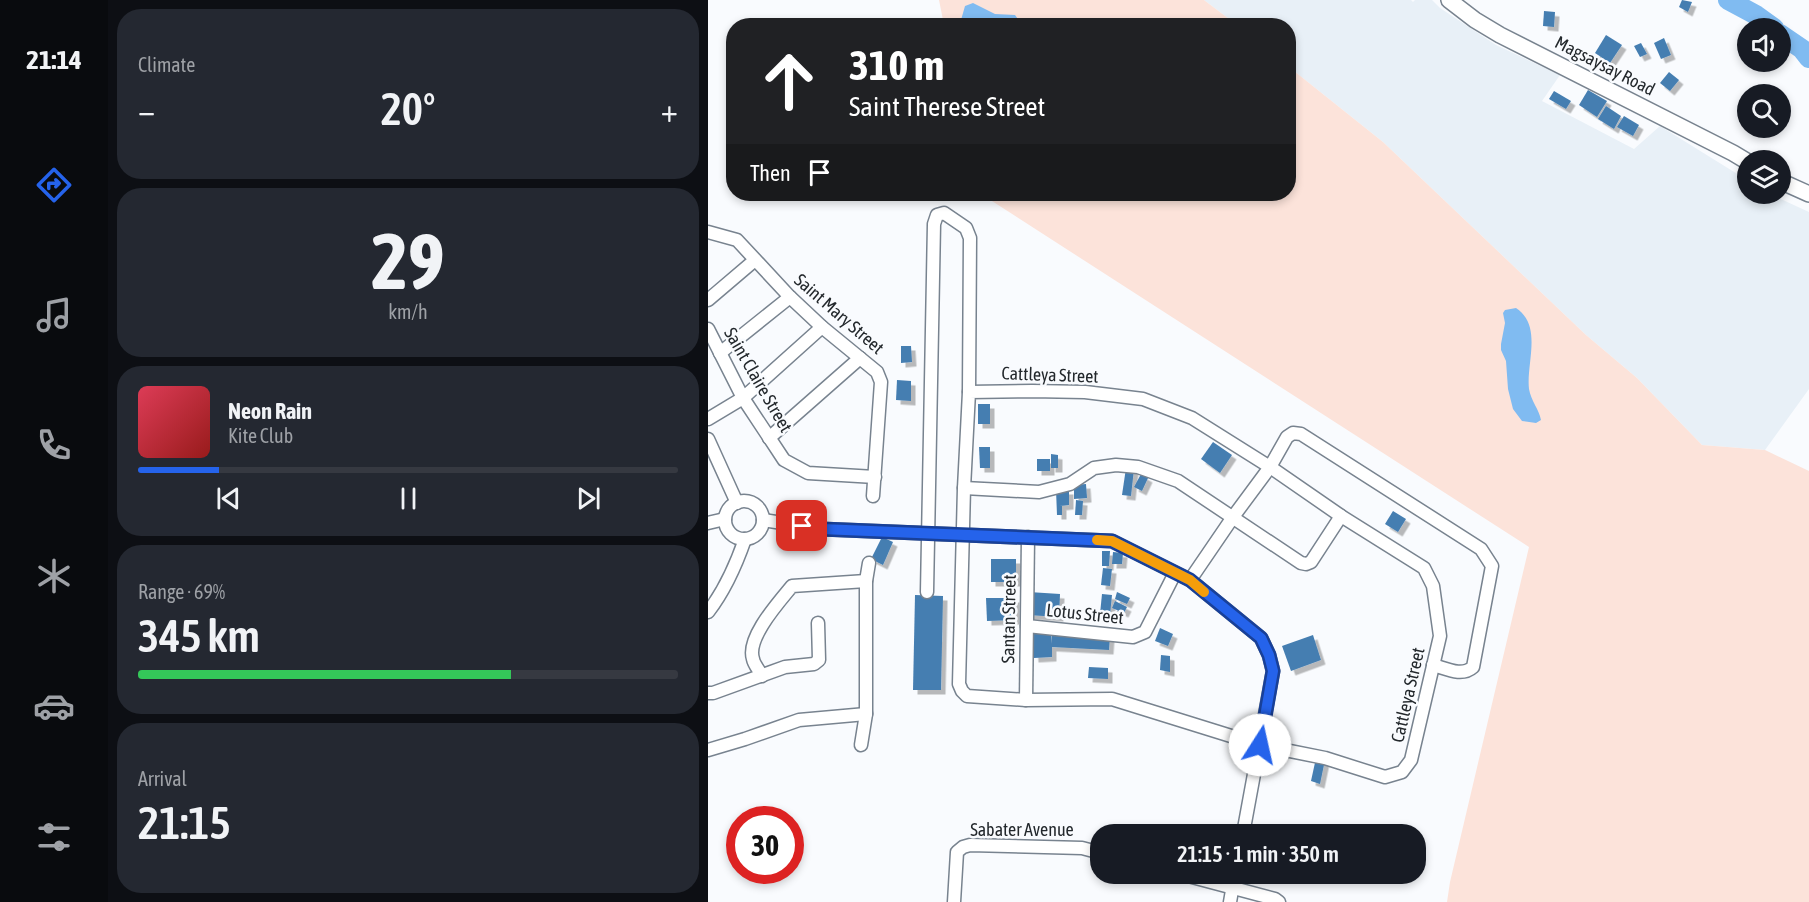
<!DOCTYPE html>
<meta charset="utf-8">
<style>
body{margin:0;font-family:"Asap Condensed",sans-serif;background:#242831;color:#f1f3f6;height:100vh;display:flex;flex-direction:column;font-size:22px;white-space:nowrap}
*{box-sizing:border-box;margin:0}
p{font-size:20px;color:#9ea1a6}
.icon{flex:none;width:33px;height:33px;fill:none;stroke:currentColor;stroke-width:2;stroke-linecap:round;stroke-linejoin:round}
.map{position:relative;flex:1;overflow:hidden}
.details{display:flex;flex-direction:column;gap:9px;padding:9px;background:#0d0f14;width:600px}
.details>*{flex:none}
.banner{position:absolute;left:18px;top:18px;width:570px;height:183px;border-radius:24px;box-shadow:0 3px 9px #0003;background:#202124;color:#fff;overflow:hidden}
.fabs{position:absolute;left:1029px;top:18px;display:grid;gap:12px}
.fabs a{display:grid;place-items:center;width:54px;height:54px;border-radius:50%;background:#171b24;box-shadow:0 3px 9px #0003;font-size:30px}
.speed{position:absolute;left:18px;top:806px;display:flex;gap:12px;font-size:30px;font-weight:700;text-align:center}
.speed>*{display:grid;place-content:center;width:78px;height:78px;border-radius:50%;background:#171b24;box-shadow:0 3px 9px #0003;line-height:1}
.speed .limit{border:9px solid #d22;background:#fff;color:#111}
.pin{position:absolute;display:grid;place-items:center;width:51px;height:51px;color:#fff;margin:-26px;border-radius:12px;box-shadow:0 3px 9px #0006}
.me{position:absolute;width:66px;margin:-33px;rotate:10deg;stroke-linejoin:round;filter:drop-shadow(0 0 4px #0008)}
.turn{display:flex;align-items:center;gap:21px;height:126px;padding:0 24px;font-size:27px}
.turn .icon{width:78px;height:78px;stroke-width:2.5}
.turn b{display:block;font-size:42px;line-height:51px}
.then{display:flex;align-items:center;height:57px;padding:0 24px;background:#0003;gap:12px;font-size:22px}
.big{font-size:45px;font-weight:600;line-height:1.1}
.details .widget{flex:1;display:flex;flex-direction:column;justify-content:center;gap:9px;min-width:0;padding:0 21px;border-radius:24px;background:#242831}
.details .dial{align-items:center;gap:0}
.dial b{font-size:78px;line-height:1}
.song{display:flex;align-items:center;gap:18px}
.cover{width:72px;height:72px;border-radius:9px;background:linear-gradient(135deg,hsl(350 70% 55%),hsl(0 70% 35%))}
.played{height:6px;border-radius:3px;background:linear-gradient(90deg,#2563eb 15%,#363941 15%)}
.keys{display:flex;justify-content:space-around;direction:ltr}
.heat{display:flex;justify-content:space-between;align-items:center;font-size:33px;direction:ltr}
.charge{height:9px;border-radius:4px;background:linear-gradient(90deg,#34c759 69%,#363941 0)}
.trip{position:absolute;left:382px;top:824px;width:336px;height:60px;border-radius:24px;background:#171b24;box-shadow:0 3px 9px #0003;font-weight:600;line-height:60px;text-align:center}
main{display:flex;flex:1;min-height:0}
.tab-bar{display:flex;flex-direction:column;width:108px;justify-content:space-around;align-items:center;background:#090b0e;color:#9ea1a6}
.tab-bar .icon{width:42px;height:42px}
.tab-bar .on{color:#2563eb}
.tab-bar b{font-size:27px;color:#f1f3f6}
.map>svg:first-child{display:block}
.built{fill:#e8f0f7}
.green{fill:#fce3da}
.water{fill:#80bbf1}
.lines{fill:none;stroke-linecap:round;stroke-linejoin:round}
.river{stroke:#80bbf1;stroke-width:20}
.building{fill:#457eb1;filter:url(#shadow)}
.minor-casing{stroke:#78838f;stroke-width:15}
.major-casing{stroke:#78838f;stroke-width:18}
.minor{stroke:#fff;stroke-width:12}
.major{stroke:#fff;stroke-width:15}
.route-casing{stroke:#184099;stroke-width:15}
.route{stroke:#2563eb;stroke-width:10}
.slow{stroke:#f59e0b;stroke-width:10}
.labels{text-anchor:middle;stroke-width:5;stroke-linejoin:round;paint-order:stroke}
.street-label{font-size:18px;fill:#23282c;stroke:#f9fbfe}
</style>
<main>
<nav class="tab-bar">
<b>21:14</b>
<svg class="icon on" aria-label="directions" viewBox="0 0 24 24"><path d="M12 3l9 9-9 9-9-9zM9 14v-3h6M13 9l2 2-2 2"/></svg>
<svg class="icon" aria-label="music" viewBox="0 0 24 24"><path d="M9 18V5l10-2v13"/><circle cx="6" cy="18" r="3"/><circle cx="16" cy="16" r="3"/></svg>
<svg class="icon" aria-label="phone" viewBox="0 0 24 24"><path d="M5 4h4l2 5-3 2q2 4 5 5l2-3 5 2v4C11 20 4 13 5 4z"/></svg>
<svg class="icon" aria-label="climate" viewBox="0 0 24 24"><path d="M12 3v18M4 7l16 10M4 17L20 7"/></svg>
<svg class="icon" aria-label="car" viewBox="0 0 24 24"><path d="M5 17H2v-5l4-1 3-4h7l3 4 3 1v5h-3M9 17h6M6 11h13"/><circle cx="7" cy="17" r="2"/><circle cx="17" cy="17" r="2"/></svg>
<svg class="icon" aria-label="filters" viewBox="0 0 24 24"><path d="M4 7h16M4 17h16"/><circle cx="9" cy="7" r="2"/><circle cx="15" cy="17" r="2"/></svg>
</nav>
<section class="details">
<div class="widget"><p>Climate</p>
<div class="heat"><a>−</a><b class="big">20°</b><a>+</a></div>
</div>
<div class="widget dial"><b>29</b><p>km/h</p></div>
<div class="widget">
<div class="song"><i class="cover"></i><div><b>Neon Rain</b><p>Kite Club</p></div></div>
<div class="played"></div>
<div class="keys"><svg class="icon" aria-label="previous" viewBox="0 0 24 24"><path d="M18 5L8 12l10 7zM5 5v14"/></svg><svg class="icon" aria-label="pause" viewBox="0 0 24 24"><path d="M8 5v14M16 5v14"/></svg><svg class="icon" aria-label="next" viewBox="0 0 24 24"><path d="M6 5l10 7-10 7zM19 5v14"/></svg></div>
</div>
<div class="widget"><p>Range · 69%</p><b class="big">345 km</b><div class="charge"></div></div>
<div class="widget"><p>Arrival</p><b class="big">21:15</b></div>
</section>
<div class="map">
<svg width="1101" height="902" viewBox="0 0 1101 902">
<defs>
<filter id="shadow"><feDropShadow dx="4.5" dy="4.5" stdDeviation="0" flood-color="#0004"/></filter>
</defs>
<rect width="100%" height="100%" fill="#f9fbfe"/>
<polygon class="built" points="496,0 703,0 705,2 707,0 724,0 732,8 788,45 852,75 834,101 926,149 952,126 1039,180 1040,194 1062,194 1101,212 1101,389 1057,450 994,445 929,378 878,335 675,142 581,67 580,26 529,25"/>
<g class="green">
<polygon points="231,0 496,0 529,25 236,25"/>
<polygon points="581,67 675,142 878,335 929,378 994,445 1057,450 1101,471 1101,902 739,902 742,882 821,547 273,194 580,194"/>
</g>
<g class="water">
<polygon points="265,3 287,14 307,15 314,25 254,25 253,20 257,6"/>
<path d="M 808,308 C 835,326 818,363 821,389 C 823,401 831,409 833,420 L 828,423 L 814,421 L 805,409 L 800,389 L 798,361 L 793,350 L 793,344 L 797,323 L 795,313 L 797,310 Z"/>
</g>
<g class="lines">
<g class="river">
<polyline points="1020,0 1048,15 1066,28"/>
<polyline points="1072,34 1094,49 1101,58"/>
</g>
</g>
<g class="building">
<polygon points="974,0 984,2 980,12 971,7"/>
<polygon points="836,11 847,12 846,27 835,26"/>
<polygon points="898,35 914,45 902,63 887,53"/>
<polygon points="956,38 963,55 953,59 946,43"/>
<polygon points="933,43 939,54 932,57 926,46"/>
<polygon points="961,72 971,80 962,91 952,83"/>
<polygon points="880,90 899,101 889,117 871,105"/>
<polygon points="846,91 863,101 858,109 841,99"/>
<polygon points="898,106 913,116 906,129 890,119"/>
<polygon points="916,116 931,125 925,136 909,127"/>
<polygon points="193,346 203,346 204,362 193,363"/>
<polygon points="189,380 203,381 203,401 188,400"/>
<rect x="270" y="404" width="12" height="20"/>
<polygon points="505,442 524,455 512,473 493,459"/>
<polygon points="271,447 282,447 282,468 272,468"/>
<polygon points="343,454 350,455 350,468 343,468"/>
<rect x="329" y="459" width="13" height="12"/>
<polygon points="418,468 426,469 423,496 414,495"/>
<polygon points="433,474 440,478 434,491 426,487"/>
<polygon points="378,484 379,498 366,499 366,485"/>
<polygon points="348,490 361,490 361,505 352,506 354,506 354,515 349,515"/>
<polygon points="368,500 375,501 374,515 367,515"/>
<polygon points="685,511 698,519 690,532 677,524"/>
<polygon points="174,537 185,542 175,565 163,559"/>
<polygon points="394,551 402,551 401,566 394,566"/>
<polygon points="405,552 415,553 414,564 404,564"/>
<rect x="283" y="559" width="25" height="23"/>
<polygon points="395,568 404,569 402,586 393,585"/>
<polygon points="321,592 352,594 351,617 320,615"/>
<polygon points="409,592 422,598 419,604 407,599"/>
<polygon points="394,594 404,595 402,615 392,614"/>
<polygon points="207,595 235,596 233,690 205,690"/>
<polygon points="278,598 307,598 307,620 279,621"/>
<polygon points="407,601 419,607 416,613 404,608"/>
<polygon points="452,628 465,634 460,646 447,641"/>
<polygon points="343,630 343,644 344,633 402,636 401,650 344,647 344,657 326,658 324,631"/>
<polygon points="605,635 613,660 583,671 574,646"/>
<polygon points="453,655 462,656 462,672 452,670"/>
<polygon points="381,667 400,668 400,679 380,678"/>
<polygon points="608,758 617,760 612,784 603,781"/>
</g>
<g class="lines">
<defs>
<g id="minor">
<polyline points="0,232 29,240 82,297 114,327 169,372 173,382 165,496"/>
<polyline points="0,300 47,260"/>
<polyline points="0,329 35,398 76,460 100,473 167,477"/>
<polyline points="12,353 82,297"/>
<polygon points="324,391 377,392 435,399 484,418 562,467 633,516 716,568 725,586 732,636 703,760 694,772 677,777 617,758 552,745 404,699 318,700 259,696 254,691 251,684 256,488 261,392"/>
<polyline points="0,419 35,398 114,327"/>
<polyline points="61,438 152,358"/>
<polyline points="0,439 29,503"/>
<polyline points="256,488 331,492 362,484 386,468 408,465 430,467 470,481 593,563 598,564 603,562 633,516"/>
<circle cx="36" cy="520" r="19"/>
<polyline points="55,520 113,529 404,541 482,580 553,638 561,655 565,671 535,834"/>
<polyline points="0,523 17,519"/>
<path d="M 482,580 L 525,517 L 562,467 L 579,437 L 585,433 L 593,434 L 773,549 L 784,566 L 765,667 C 754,677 739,669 725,665"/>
<polyline points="219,592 226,224 229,215 236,213 258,228 262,238 261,392"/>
<path d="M 0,612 C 17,590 28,565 37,539"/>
<polyline points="319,626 425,637 437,632 467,573"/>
<path d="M 54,676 C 52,671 46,665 45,659 C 38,638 71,602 84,586 L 158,581"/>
<polyline points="0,693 5,693 77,667 106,664 111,660 110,623"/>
<polyline points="318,700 320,537"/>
<polyline points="153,745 158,714 158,581 161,563"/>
<polyline points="0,750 37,739 91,720 158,714"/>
<polyline points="469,873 567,899 571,902"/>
<polyline points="246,902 249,852 255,847 262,845 374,848 393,853"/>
<polyline points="522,902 527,873"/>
</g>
<g id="major">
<polyline points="741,0 767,20 792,35 1025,153 1040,162"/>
<polyline points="1072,181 1101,194"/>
</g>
</defs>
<use href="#minor" class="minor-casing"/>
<use href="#major" class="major-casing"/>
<use href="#minor" class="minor"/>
<use href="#major" class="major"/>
</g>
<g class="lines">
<defs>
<polyline id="route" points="94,526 113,529 404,541 482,580 553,638 561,655 565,671 552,745"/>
</defs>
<use href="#route" class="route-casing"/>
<use href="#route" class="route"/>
<polyline class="slow" points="389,540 404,541 482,580 496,592"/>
</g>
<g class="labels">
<g class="street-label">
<text transform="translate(897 66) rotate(27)" y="6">Magsaysay Road</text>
<text transform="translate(131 314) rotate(41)" y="6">Saint Mary Street</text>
<text transform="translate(342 375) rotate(2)" y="6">Cattleya Street</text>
<text transform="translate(50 380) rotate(60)" y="6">Saint Claire Street</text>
<text transform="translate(377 614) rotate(6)" y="6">Lotus Street</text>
<text transform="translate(301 619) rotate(-89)" y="6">Santan Street</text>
<text transform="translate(700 695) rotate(-77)" y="6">Cattleya Street</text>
<text x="314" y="836">Sabater Avenue</text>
</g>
</g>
</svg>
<div class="fabs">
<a><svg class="icon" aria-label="sound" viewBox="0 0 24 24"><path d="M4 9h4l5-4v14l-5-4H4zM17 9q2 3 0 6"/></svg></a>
<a><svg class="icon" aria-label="search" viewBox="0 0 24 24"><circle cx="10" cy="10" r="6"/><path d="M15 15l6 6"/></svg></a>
<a><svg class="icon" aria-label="layers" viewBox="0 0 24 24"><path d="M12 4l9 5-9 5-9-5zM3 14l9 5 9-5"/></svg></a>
</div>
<div class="speed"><div class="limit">30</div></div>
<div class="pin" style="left:94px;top:526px;background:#d93025"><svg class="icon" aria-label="arrive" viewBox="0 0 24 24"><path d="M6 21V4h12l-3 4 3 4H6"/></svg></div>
<svg class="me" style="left:552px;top:745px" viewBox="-20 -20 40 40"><circle r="19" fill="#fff"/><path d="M0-13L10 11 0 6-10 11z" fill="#2563eb"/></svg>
<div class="trip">21:15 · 1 min · 350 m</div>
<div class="banner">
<div class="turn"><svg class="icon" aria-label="ahead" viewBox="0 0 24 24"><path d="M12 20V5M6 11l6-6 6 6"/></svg><div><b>310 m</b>Saint Therese Street</div></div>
<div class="then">Then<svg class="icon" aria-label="arrive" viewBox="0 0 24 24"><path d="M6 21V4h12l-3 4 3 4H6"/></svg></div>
</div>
</div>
</main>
